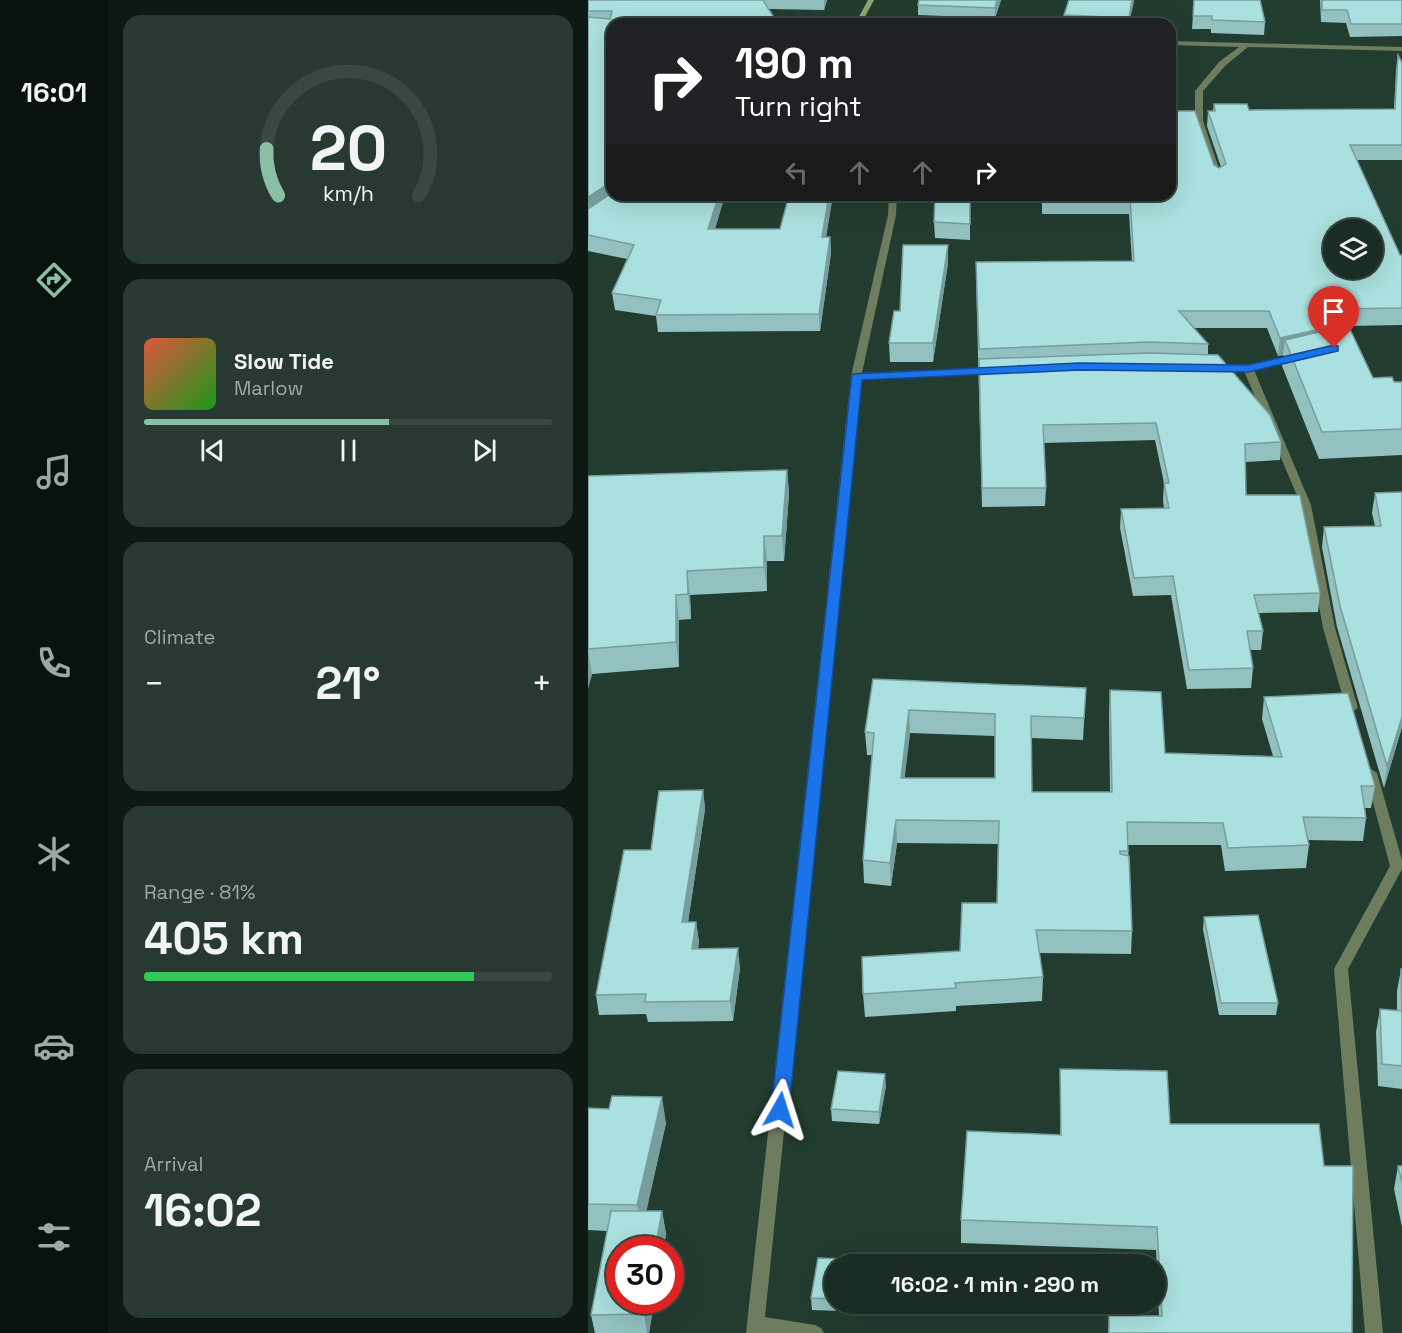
<!DOCTYPE html>
<meta charset="utf-8">
<style>
body{margin:0;font-family:"Space Grotesk",sans-serif;background:#273931;color:#f1f3f6;height:100vh;display:flex;flex-direction:column;font-size:22px;white-space:nowrap}
*{box-sizing:border-box;margin:0}
p{font-size:20px;color:#9fa8a6}
.icon{flex:none;width:33px;height:33px;fill:none;stroke:currentColor;stroke-width:2;stroke-linecap:round;stroke-linejoin:round}
.map{position:relative;flex:1;overflow:hidden}
.side{display:flex;flex-direction:column;gap:15px;padding:15px;background:#0e1914;width:480px}
.side>*{flex:none}
.guide{position:absolute;left:18px;top:18px;width:570px;height:183px;border-radius:18px;box-shadow:0 6px 24px #0002,0 0 0 2px #384941;background:#202124;color:#fff;overflow:hidden}
.controls{position:absolute;left:735px;top:219px;display:grid;gap:12px}
.controls a{display:grid;place-items:center;width:60px;height:60px;border-radius:50%;background:#1a2d24;box-shadow:0 6px 24px #0002,0 0 0 2px #384941;font-size:30px}
.speed{position:absolute;left:18px;top:1236px;display:flex;gap:12px;font-size:30px;font-weight:700;text-align:center}
.speed>*{display:grid;place-content:center;width:78px;height:78px;border-radius:50%;background:#1a2d24;box-shadow:0 6px 24px #0002,0 0 0 2px #384941;line-height:1}
.speed .limit{border:9px solid #d22;background:#fff;color:#111}
.pin{position:absolute;display:grid;place-items:center;width:51px;height:51px;color:#fff;margin:-62px -26px;border-radius:50% 50% 50% 0;rotate:-45deg;box-shadow:0 0 6px #0007}
.pin .icon{rotate:45deg}
.me{position:absolute;width:66px;margin:-33px;rotate:6deg;stroke-linejoin:round;filter:drop-shadow(0 0 4px #0008)}
.turn{display:flex;align-items:center;gap:21px;height:126px;padding:0 30px;font-size:27px}
.turn .icon{width:78px;height:78px;stroke-width:2.5}
.turn b{display:block;font-size:42px;line-height:51px}
.lanes{display:flex;align-items:center;height:57px;padding:0 30px;background:#0003;justify-content:center;gap:30px;direction:ltr}
.lanes .off{opacity:.35}
.big{font-size:45px;font-weight:700;line-height:1.1}
.side .card{flex:1;display:flex;flex-direction:column;justify-content:center;gap:9px;min-width:0;padding:0 21px;border-radius:18px;background:#273931}
.side .dial{align-items:center;gap:0}
.dial svg{height:156px;overflow:visible;fill:none;stroke:#384941;stroke-width:7;stroke-linecap:round;text-anchor:middle}
.dial text{fill:#f1f3f6;stroke:none}
.song{display:flex;align-items:center;gap:18px}
.cover{width:72px;height:72px;border-radius:9px;background:linear-gradient(135deg,hsl(10 70% 55%),hsl(120 70% 35%))}
.played{height:6px;border-radius:3px;background:linear-gradient(90deg,#8abfa5 60%,#384941 60%)}
.keys{display:flex;justify-content:space-around;direction:ltr}
.heat{display:flex;justify-content:space-between;align-items:center;font-size:33px;direction:ltr}
.charge{height:9px;border-radius:4px;background:linear-gradient(90deg,#34c759 81%,#384941 0)}
.trip{position:absolute;left:236px;top:1254px;width:342px;height:60px;border-radius:30px;background:#1a2d24;box-shadow:0 6px 24px #0002,0 0 0 2px #384941;font-weight:700;line-height:60px;text-align:center}
main{display:flex;flex:1;min-height:0}
.menu{display:flex;flex-direction:column;width:108px;justify-content:space-around;align-items:center;background:#0a120e;color:#9fa8a6}
.menu .icon{width:42px;height:42px}
.menu .active{color:#8abfa5}
.menu b{font-size:27px;color:#f1f3f6}
.map>svg:first-child{display:block}
.lines{fill:none;stroke-linecap:round;stroke-linejoin:round}
.minor{fill:#6d7d5d;fill-rule:evenodd}
.secondary{fill:#8ca571;fill-rule:evenodd}
.wall{fill:#92c1c0;fill-rule:evenodd}
.shaded-wall{fill:#779d9c}
.building{fill:#aae0df;stroke:#779d9c;stroke-width:1.5;fill-rule:evenodd}
.route{fill:#1a73e8;stroke:#114b97;stroke-width:1.5}
</style>
<main>
<nav class="menu">
<b>16:01</b>
<svg class="icon active" aria-label="directions" viewBox="0 0 24 24"><path d="M12 3l9 9-9 9-9-9zM9 14v-3h6M13 9l2 2-2 2"/></svg>
<svg class="icon" aria-label="music" viewBox="0 0 24 24"><path d="M9 18V5l10-2v13"/><circle cx="6" cy="18" r="3"/><circle cx="16" cy="16" r="3"/></svg>
<svg class="icon" aria-label="phone" viewBox="0 0 24 24"><path d="M5 4h4l2 5-3 2q2 4 5 5l2-3 5 2v4C11 20 4 13 5 4z"/></svg>
<svg class="icon" aria-label="climate" viewBox="0 0 24 24"><path d="M12 3v18M4 7l16 10M4 17L20 7"/></svg>
<svg class="icon" aria-label="car" viewBox="0 0 24 24"><path d="M5 17H2v-5l4-1 3-4h7l3 4 3 1v5h-3M9 17h6M6 11h13"/><circle cx="7" cy="17" r="2"/><circle cx="17" cy="17" r="2"/></svg>
<svg class="icon" aria-label="filters" viewBox="0 0 24 24"><path d="M4 7h16M4 17h16"/><circle cx="9" cy="7" r="2"/><circle cx="15" cy="17" r="2"/></svg>
</nav>
<section class="side">
<div class="card dial"><svg viewBox="0 0 100 80">
<path d="M14 69A42 42 0 1 1 86 69"/>
<path d="M14 69A42 42 0 0 1 8 45" stroke="#8abfa5"/>
<text x="50" y="56" font-size="32" font-weight="700">20</text>
<text x="50" y="72" font-size="11">km/h</text>
</svg></div>
<div class="card">
<div class="song"><i class="cover"></i><div><b>Slow Tide</b><p>Marlow</p></div></div>
<div class="played"></div>
<div class="keys"><svg class="icon" aria-label="previous" viewBox="0 0 24 24"><path d="M18 5L8 12l10 7zM5 5v14"/></svg><svg class="icon" aria-label="pause" viewBox="0 0 24 24"><path d="M8 5v14M16 5v14"/></svg><svg class="icon" aria-label="next" viewBox="0 0 24 24"><path d="M6 5l10 7-10 7zM19 5v14"/></svg></div>
</div>
<div class="card"><p>Climate</p>
<div class="heat"><a>−</a><b class="big">21°</b><a>+</a></div>
</div>
<div class="card"><p>Range · 81%</p><b class="big">405 km</b><div class="charge"></div></div>
<div class="card"><p>Arrival</p><b class="big">16:02</b></div>
</section>
<div class="map">
<svg width="814" height="1333" viewBox="0 0 814 1333">
<rect width="100%" height="100%" fill="#233c30"/>
<g class="lines">
<g class="minor">
<polygon points="582,41 814,47 814,51 660,47 637,66 615,91 615,121 635,180 631,182 627,180 607,121 607,91 631,62 651,47 582,45"/>
<polygon points="301,195 309,195 308,215 274,373 405,367 410,370 405,373 273,379 177,1317 227,1325 233,1328 236,1333 158,1333 263,376 300,215"/>
<polygon points="711,354 714,355 714,359 666,370 723,505 747,628 770,708 764,712 758,708 735,628 713,505 656,371 626,370 621,367 626,364 660,365"/>
<polygon points="783,769 789,773 814,860 814,869 760,969 795,1333 777,1333 746,969 802,866 777,773"/>
</g>
<polygon class="secondary" points="280,0 286,0 273,24 267,24"/>
</g>
<g class="wall">
<polygon points="0,0 239,0 236,10 181,9 24,24 24,195 137,195 127,229 192,229 201,195 245,195 238,237 242,237 243,253 232,331 70,332 68,316 27,310 24,293 39,259 0,251"/>
<polygon points="413,0 407,18 330,15 330,5"/>
<polygon points="481,0 546,0 541,24 476,24 476,15"/>
<polygon points="606,0 677,22 676,35 623,33 623,29 604,29"/>
<polygon points="732,0 814,0 814,36 762,37 758,23 733,22"/>
<polygon points="810,55 814,63 814,160 769,160 812,255 814,255 814,325 760,326 785,378 806,382 814,382 814,455 731,459 694,366 695,355 690,356 679,328 606,328 620,344 620,355 693,442 692,460 657,462 658,495 732,593 730,612 671,613 675,631 673,650 662,650 665,668 663,688 599,689 583,595 545,596 532,528 533,509 576,508 575,501 576,483 567,440 455,443 458,488 457,506 394,507 388,279 544,261 541,214 454,214 454,195 582,195 626,165 631,168 633,167 619,126 620,111 625,111 626,104 661,110 806,109 808,70"/>
<polygon points="382,195 382,240 347,238 346,222"/>
<polygon points="360,263 345,362 302,362 301,343"/>
<polygon points="199,470 201,494 196,561 179,561 179,591 102,595 103,619 91,620 91,667 4,674 0,688 0,476"/>
<polygon points="814,492 814,727 796,788 749,627 734,547 736,527 787,526 784,513 787,493"/>
<path d="M 285,679 L 498,688 L 495,740 L 443,738 L 444,792 L 522,792 L 521,712 L 522,690 L 577,753 L 685,756 L 674,719 L 676,697 L 787,786 L 783,808 L 777,808 L 778,818 L 775,841 L 720,840 L 721,845 L 718,868 L 637,871 L 633,845 L 540,845 L 544,931 L 543,954 L 451,953 L 455,977 L 454,1001 L 368,1006 L 368,1011 L 277,1017 L 275,994 L 372,951 L 409,903 L 410,844 L 309,843 L 303,886 L 276,883 L 275,860 L 284,755 L 279,755 L 277,732 ZM 322,733 L 407,736 L 407,778 L 316,778 Z"/>
<polygon points="115,790 117,809 100,922 108,922 111,942 110,948 152,968 145,1021 60,1022 58,1014 11,1015 8,995"/>
<polygon points="616,917 690,1003 688,1015 631,1015 615,929"/>
<polygon points="813,969 814,969 814,1089 790,1086 788,1032 792,1009 809,1011 809,991"/>
<polygon points="472,1069 582,1124 736,1166 764,1333 520,1333 521,1316 571,1316 568,1250 373,1243 373,1220 472,1135"/>
<polygon points="298,1086 291,1124 244,1121 243,1109"/>
<polygon points="0,1108 78,1123 58,1211 74,1211 78,1234 61,1333 7,1333 3,1315 19,1231 0,1230"/>
<polygon points="810,1166 814,1166 814,1227 806,1189"/>
<polygon points="246,1264 246,1304 279,1304 278,1312 224,1310 223,1298"/>
</g>
<g class="shaded-wall">
<polygon points="236,0 239,0 236,10"/>
<polygon points="409,0 413,0 407,18 407,8"/>
<polygon points="544,0 546,0 541,24 540,24"/>
<polygon points="24,182 24,195 0,214 0,197"/>
<polygon points="131,195 137,195 122,245 120,229"/>
<polygon points="241,195 245,195 235,253 234,237"/>
<polygon points="242,237 243,253 232,331 231,314"/>
<polygon points="360,245 360,263 345,362 345,343"/>
<polygon points="755,324 753,341 697,340 695,355 690,356 692,338"/>
<polygon points="199,470 201,494 196,561 194,536"/>
<polygon points="176,536 179,561 179,591 176,567"/>
<polygon points="99,571 102,595 103,619 100,594"/>
<polygon points="88,595 91,620 91,667 88,642"/>
<polygon points="0,651 4,674 0,688"/>
<polygon points="321,710 322,733 314,801 313,778"/>
<polygon points="814,717 814,727 796,788 799,766"/>
<polygon points="115,790 117,809 97,942 94,922"/>
<polygon points="308,820 309,843 303,886 302,863"/>
<polygon points="108,922 111,942 107,969 104,949"/>
<polygon points="150,948 152,968 145,1021 142,1001"/>
<polygon points="297,1074 298,1086 291,1124 291,1112"/>
<polygon points="74,1097 78,1123 54,1231 49,1205"/>
<polygon points="74,1211 78,1234 75,1250 67,1250"/>
<polygon points="58,1300 66,1300 61,1333 59,1333 56,1314"/>
</g>
<g class="building">
<polygon points="0,0 175,0 190,24 24,24 24,182 0,197 0,17 22,19 24,11 0,11"/>
<polygon points="331,0 409,0 407,8 330,5"/>
<polygon points="481,0 544,0 541,18 476,15"/>
<polygon points="606,0 672,0 677,22 624,20 624,16 605,16"/>
<polygon points="734,0 814,0 814,24 763,24 759,10 734,10"/>
<path d="M 810,55 L 814,63 L 814,145 L 762,145 L 812,255 L 814,255 L 814,308 L 748,309 L 755,324 L 692,338 L 681,311 L 591,311 L 620,344 L 561,342 L 391,349 L 388,262 L 546,261 L 542,198 L 455,198 L 455,195 L 582,195 L 582,111 L 607,111 L 626,165 L 631,168 L 638,164 L 620,111 L 627,111 L 626,104 L 659,104 L 661,110 L 807,109 ZM 746,230 L 784,230 L 784,268 L 746,268 Z"/>
<polygon points="24,193 24,195 131,195 120,229 192,229 201,195 241,195 234,237 242,237 231,314 68,315 73,300 24,293 46,245 0,235 0,209"/>
<polygon points="347,195 382,195 382,224 346,222"/>
<polygon points="315,245 360,245 345,343 301,343 306,311 312,311"/>
<polygon points="760,325 785,378 804,377 806,382 814,382 814,429 734,432 697,340"/>
<polygon points="561,353 630,355 682,415 693,442 657,444 658,495 712,495 732,593 666,595 675,631 659,631 665,668 601,670 585,576 546,578 533,509 581,508 576,483 581,483 568,423 455,425 458,488 394,488 391,359"/>
<polygon points="199,470 194,536 176,536 176,567 99,571 100,594 88,595 88,642 0,649 0,476"/>
<polygon points="814,492 814,717 799,766 752,606 736,527 793,526 787,493"/>
<path d="M 285,679 L 498,688 L 496,718 L 443,716 L 444,792 L 524,792 L 522,690 L 573,692 L 577,753 L 694,757 L 676,697 L 760,693 L 787,786 L 773,786 L 778,818 L 715,817 L 721,845 L 640,848 L 635,823 L 539,822 L 540,851 L 532,851 L 532,854 L 541,856 L 544,931 L 448,930 L 455,977 L 367,983 L 368,988 L 275,994 L 274,957 L 372,951 L 374,903 L 409,903 L 411,821 L 308,820 L 302,863 L 275,860 L 286,733 L 277,732 ZM 321,710 L 407,714 L 407,778 L 313,778 Z"/>
<polygon points="115,790 94,922 108,922 104,949 150,948 142,1001 57,1002 58,994 8,995 36,850 63,850 71,791"/>
<polygon points="670,915 690,1003 633,1003 616,917"/>
<polygon points="813,969 814,969 814,1066 794,1064 792,1009 814,1011"/>
<polygon points="472,1069 579,1071 582,1124 731,1124 736,1166 765,1166 764,1333 521,1333 521,1316 574,1316 569,1227 373,1220 379,1131 473,1135"/>
<polygon points="250,1071 297,1074 291,1112 243,1109"/>
<polygon points="24,1096 74,1097 49,1205 0,1204 0,1108 21,1109"/>
<polygon points="810,1166 814,1166 814,1182"/>
<polygon points="23,1211 74,1211 67,1250 32,1250 32,1300 58,1300 56,1314 3,1315"/>
<polygon points="230,1258 283,1260 282,1264 246,1264 246,1299 223,1298"/>
</g>
<polygon class="route" points="746,345 750,346 750,351 660,372 492,370 274,380 201,1110 198,1115 186,1115 183,1110 264,374 492,363 660,365"/>
</svg>
<div class="controls">
<a><svg class="icon" aria-label="layers" viewBox="0 0 24 24"><path d="M12 4l9 5-9 5-9-5zM3 14l9 5 9-5"/></svg></a>
</div>
<div class="speed"><div class="limit">30</div></div>
<div class="pin" style="left:746px;top:348px;background:#d93025"><svg class="icon" aria-label="arrive" viewBox="0 0 24 24"><path d="M6 21V4h12l-3 4 3 4H6"/></svg></div>
<svg class="me" style="left:192px;top:1110px" viewBox="-20 -20 40 40"><path d="M0-17L14 15 0 8-14 15z" fill="#1a73e8" stroke="#fff" stroke-width="4"/></svg>
<div class="trip">16:02 · 1 min · 290 m</div>
<div class="guide">
<div class="turn"><svg class="icon" aria-label="right" viewBox="0 0 24 24"><path d="M7 20v-9h11M14 6l5 5-5 5"/></svg><div><b>190 m</b>Turn right</div></div>
<div class="lanes"><svg class="icon off" aria-label="left" viewBox="0 0 24 24"><path d="M17 20v-9H6M10 6l-5 5 5 5"/></svg><svg class="icon off" aria-label="ahead" viewBox="0 0 24 24"><path d="M12 20V5M6 11l6-6 6 6"/></svg><svg class="icon off" aria-label="ahead" viewBox="0 0 24 24"><path d="M12 20V5M6 11l6-6 6 6"/></svg><svg class="icon" aria-label="right" viewBox="0 0 24 24"><path d="M7 20v-9h11M14 6l5 5-5 5"/></svg></div>
</div>
</div>
</main>
